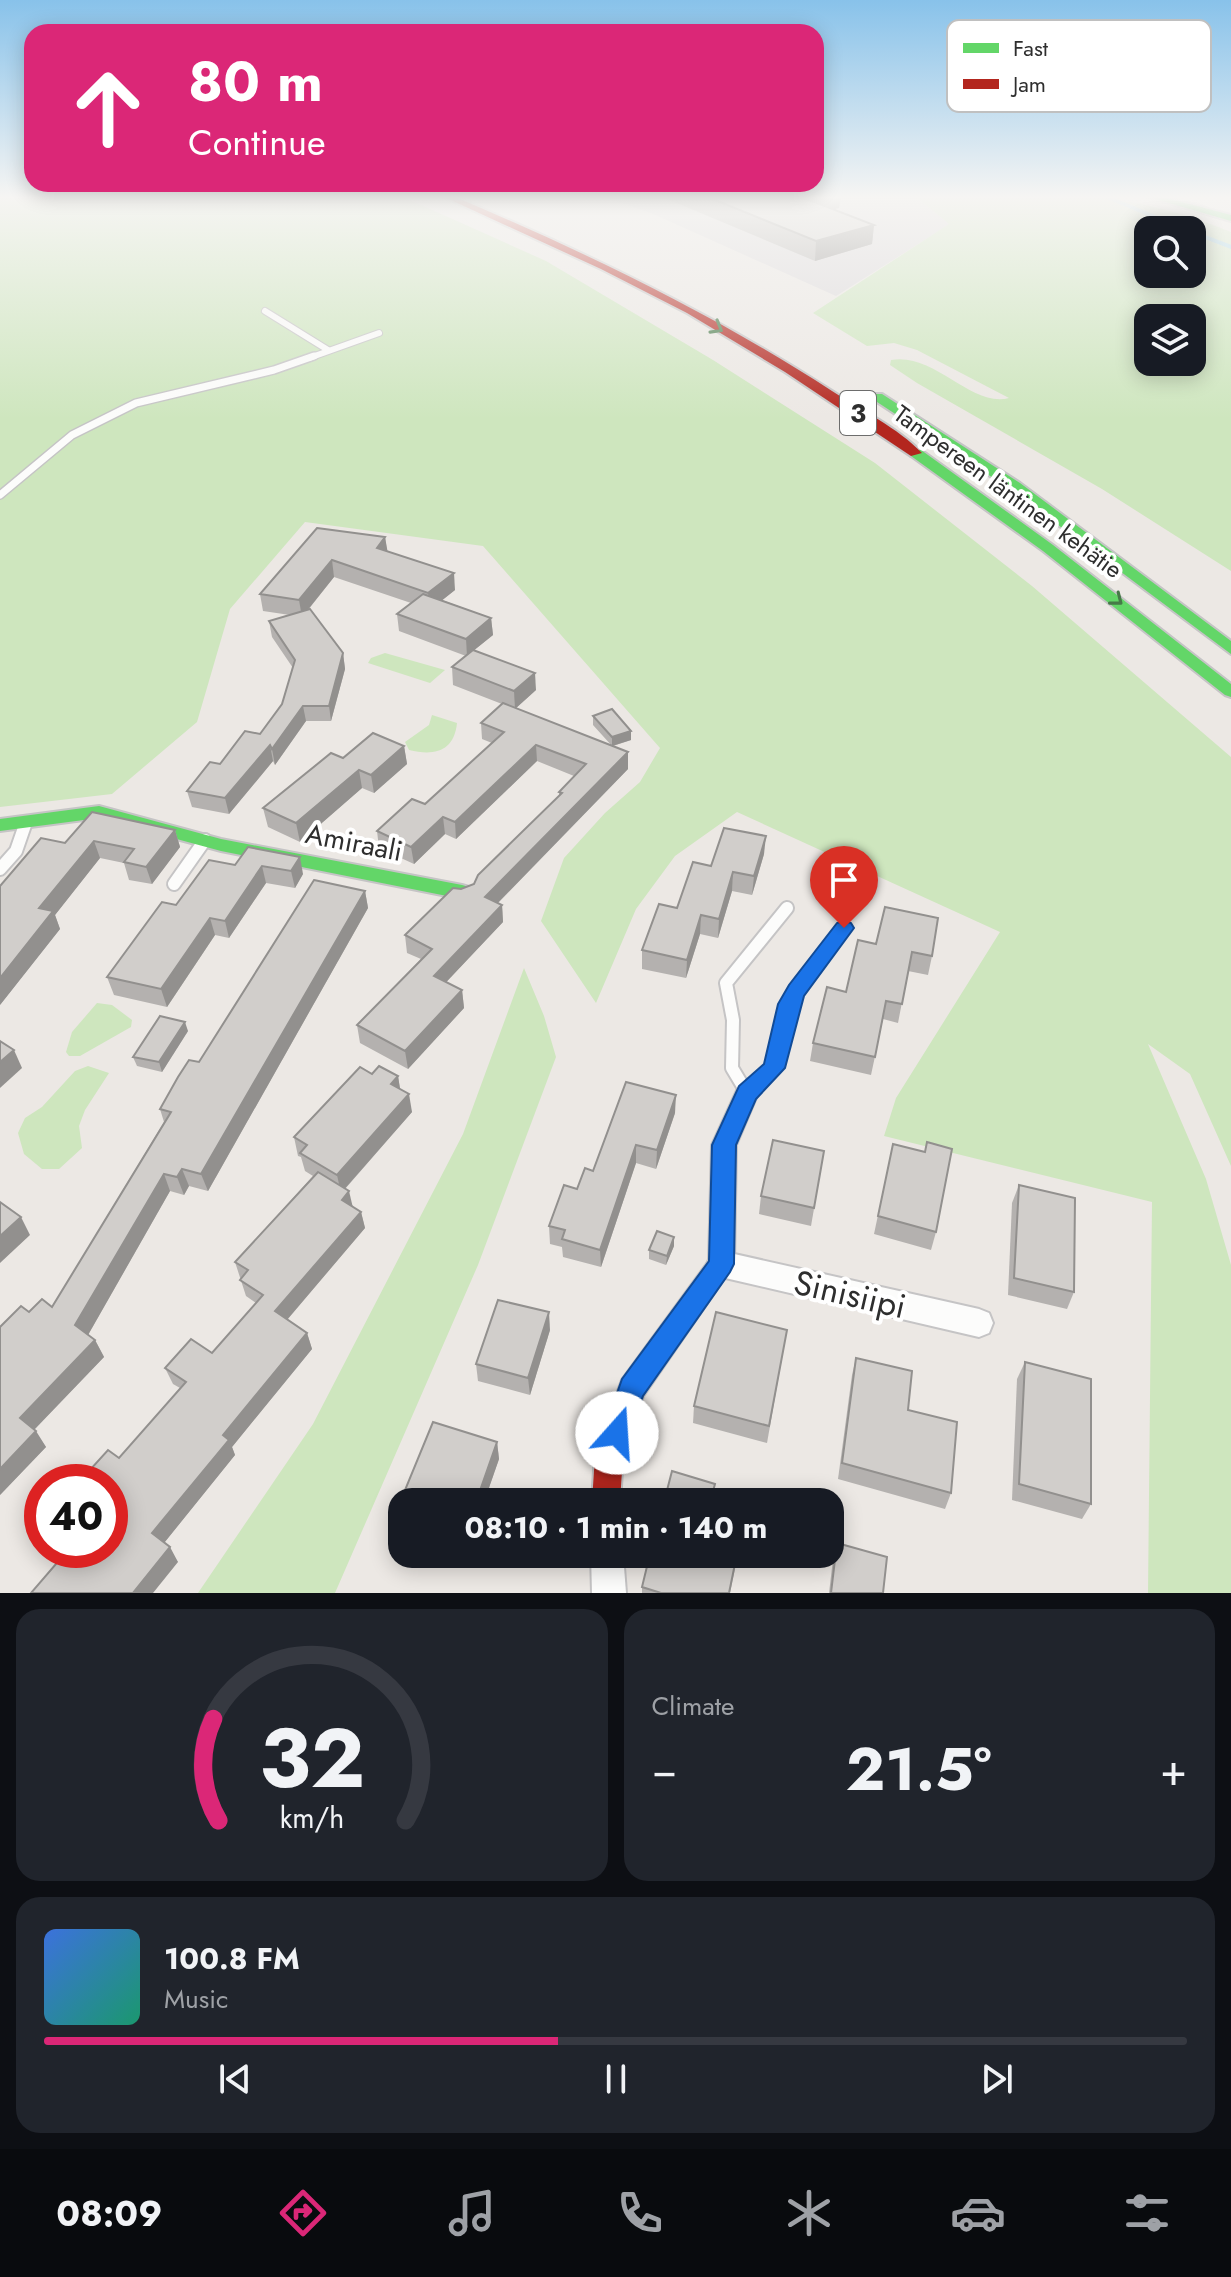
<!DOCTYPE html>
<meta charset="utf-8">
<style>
body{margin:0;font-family:Jost,sans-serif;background:#20242c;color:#f1f3f6;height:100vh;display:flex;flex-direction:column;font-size:30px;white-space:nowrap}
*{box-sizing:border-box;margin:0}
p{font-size:26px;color:#9ea1a6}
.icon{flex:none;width:44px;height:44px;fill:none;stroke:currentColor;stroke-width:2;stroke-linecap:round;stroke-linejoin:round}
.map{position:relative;height:1593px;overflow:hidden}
.side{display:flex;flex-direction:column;gap:16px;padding:16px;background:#0d0f14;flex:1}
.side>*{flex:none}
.guide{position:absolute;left:24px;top:24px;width:800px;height:168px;border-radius:24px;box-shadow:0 4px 20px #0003;background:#db2777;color:#fff;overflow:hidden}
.buttons{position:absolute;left:1134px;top:216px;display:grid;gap:16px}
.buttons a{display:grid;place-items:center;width:72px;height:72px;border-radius:16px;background:#171b24;box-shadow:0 4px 20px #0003;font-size:40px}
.speed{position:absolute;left:24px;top:1464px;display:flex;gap:16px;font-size:40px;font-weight:700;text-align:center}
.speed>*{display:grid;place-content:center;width:104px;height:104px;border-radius:50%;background:#171b24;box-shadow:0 4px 20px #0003;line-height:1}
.speed .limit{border:12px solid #d22;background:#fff;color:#111}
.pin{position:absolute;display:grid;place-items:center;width:68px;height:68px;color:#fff;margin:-82px -34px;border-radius:50% 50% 50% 0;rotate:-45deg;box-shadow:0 0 8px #0007}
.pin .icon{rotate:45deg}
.me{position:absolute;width:88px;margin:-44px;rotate:19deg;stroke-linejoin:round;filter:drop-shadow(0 0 6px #0008)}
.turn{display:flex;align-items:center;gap:28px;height:168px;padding:0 32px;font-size:36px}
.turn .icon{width:104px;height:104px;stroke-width:2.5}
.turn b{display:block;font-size:56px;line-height:68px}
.big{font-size:60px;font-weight:700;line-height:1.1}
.side .card{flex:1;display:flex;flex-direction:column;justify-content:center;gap:12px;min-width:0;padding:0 28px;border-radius:24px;background:#20242c}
.side .dial{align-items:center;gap:0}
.dial svg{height:208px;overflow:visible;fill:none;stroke:#363941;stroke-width:7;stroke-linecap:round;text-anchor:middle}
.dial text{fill:#f1f3f6;stroke:none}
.song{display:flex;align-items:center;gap:24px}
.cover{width:96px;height:96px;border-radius:12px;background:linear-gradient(135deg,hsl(220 70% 55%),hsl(160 70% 35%))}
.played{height:8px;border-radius:4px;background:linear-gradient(90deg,#db2777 45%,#363941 45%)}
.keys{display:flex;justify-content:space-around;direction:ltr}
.heat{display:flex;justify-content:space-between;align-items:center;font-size:44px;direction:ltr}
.side .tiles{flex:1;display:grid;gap:16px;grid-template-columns:1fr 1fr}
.card:last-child{grid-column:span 2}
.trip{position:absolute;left:388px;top:1488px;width:456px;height:80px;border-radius:24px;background:#171b24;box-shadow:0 4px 20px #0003;font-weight:700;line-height:80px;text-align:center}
.tabs{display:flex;height:128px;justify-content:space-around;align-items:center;background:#090b0e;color:#9ea1a6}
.tabs .icon{width:56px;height:56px}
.tabs .current{color:#db2777}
.tabs b{font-size:36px;color:#f1f3f6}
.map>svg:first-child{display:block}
.industrial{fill:#dcd9db}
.green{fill:#cee6be;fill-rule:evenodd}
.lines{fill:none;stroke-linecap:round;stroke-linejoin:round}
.stream{stroke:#99d6ec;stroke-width:4}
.lane-far3-casing{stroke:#c5c4c5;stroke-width:8}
.lane-far2-casing{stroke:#c5c4c5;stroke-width:10}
.lane-far1-casing{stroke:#c5c4c5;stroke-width:13}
.lane-casing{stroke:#c5c4c5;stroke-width:16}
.street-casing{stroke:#c5c4c5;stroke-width:4}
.fast-casing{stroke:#c5c4c5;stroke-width:4}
.jam-casing{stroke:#c5c4c5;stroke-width:4}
.lane-far3{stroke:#fcfcfb;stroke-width:6}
.lane-far2{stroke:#fcfcfb;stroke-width:7}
.lane-far1{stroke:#fcfcfb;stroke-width:9}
.lane{stroke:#fcfcfb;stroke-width:12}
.street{fill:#fcfcfb;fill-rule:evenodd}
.fast{fill:#63d668;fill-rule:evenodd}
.jam{fill:#b3261e;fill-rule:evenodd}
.wall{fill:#b4b1af}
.shaded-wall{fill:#92908e}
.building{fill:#d1cecb;stroke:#92908e;stroke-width:2}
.oneway{stroke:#467a48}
.route{fill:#1a73e8;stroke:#114b97;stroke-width:2}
.labels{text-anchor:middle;stroke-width:8;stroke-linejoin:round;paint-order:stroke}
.far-street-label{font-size:24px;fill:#2e2e2e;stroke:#fff}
.shield{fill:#fff;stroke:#6d6d6d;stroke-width:2}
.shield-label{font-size:26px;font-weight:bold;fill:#2e2e2e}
.street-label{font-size:28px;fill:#2e2e2e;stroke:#fff}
.near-street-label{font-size:34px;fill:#2e2e2e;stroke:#fff}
.key{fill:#fff;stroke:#c0c0c0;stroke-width:2}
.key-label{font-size:22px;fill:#2e2e2e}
</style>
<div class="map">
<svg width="1231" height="1593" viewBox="0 0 1231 1593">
<rect width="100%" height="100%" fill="#ece8e4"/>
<polygon class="industrial" points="601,196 915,196 950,224 836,296 651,213"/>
<g class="green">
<polygon points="0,196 401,196 546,261 713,360 875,463 1032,586 1231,757 1231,1166 1190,1074 1148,1044 1206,1179 1231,1265 1231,1593 1148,1593 1152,1202 884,1136 896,1098 1000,932 737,812 675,856 636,909 596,1003 541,921 564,858 605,813 640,782 660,748 483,546 305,522 230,609 197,722 112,794 0,807"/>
<path d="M 915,196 L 1100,196 C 1113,202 1124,201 1137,203 C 1169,209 1201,220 1231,232 L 1231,571 L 1102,489 L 917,383 L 890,365 L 891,360 C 935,352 971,408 1009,398 L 917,350 L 894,343 L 867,346 L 813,313 L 949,224 ZM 1148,230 L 1192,230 L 1192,274 L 1148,274 ZM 1148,318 L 1192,318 L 1192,362 L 1148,362 Z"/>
<polygon points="385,653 445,670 430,683 368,663 371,658"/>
<path d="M 432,715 L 457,723 C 454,752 434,756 409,750 L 405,742 L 429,725 Z"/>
<polygon points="524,968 544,1016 556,1057 478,1265 335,1593 198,1593 313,1424 463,1134"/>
<polygon points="97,1003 112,1005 132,1020 131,1027 80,1056 69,1056 66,1052 72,1032"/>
<polygon points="88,1066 109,1073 85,1110 79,1126 82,1148 59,1169 42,1169 24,1154 18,1133 25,1118 42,1107 75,1071"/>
</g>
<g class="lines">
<g class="stream">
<polyline points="1105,196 1186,230"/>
<polyline points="1192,232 1231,247"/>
</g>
<defs>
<g id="lane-far3">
<polyline points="265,311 328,350"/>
<polyline points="309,358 379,333"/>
</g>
<polyline id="lane-far2" points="0,495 72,435 136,403 274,370 314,356"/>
<polyline id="lane-far1" points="24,827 26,821"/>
<g id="lane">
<polyline points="0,869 16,851 25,825"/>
<polyline points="174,884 205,840"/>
<polyline points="787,908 726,983 733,1020 732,1068 747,1093 774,1068 789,1004 844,928"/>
</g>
<g id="street">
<polygon points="721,1251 979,1309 989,1313 993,1323 989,1333 979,1337 721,1277 711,1273 707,1264 711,1255"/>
<polygon points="591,1554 623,1554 626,1593 592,1593"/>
</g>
<g id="fast">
<polygon points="1145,196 1159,196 1231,215 1231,221"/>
<polygon points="874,394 882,394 1020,483 1231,641 1231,654 1010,489 874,400"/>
<polygon points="911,450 921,450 1053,545 1231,684 1231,697 1225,695 1043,551 911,456"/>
<polygon points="99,806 221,839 462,885 469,887 472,892 469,897 462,899 221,851 99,818 0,831 0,819"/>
</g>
<g id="jam">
<path d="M 442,196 L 453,196 C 585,252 712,313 832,391 C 861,410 898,428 922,453 L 911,456 L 785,372 L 687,313 L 601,269 Z"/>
<polygon points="747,1084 755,1086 758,1093 736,1145 734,1264 643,1396 623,1455 620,1502 592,1502 595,1455 622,1380 709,1261 712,1145 739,1086"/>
</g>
</defs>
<use href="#lane-far3" class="lane-far3-casing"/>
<use href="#lane-far2" class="lane-far2-casing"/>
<use href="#lane-far1" class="lane-far1-casing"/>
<use href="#lane" class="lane-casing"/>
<use href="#street" class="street-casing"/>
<use href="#fast" class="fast-casing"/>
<use href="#jam" class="jam-casing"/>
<use href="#lane-far3" class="lane-far3"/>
<use href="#lane-far2" class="lane-far2"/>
<use href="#lane-far1" class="lane-far1"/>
<use href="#lane" class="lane"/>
<use href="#street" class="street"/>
<use href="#fast" class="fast"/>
<use href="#jam" class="jam"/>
</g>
<g class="wall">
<polygon points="660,196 841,196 839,208 833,209 874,225 872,244 815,261"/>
<polygon points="317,528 385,537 387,551 455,590 442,600 491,618 493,635 474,650 536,690 516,708 612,746 593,725 593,716 631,731 631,740 613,746 628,752 628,769 498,903 502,905 503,922 446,982 462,990 464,1008 408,1069 360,1043 357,1025 421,959 407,953 405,935 461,889 474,884 559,797 559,792 574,776 537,761 456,839 445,834 414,864 379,848 377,831 425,804 492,743 482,739 481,723 502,704 453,685 452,667 466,656 399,631 397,614 411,603 334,577 308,610 343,653 345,669 331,721 306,721 275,765 273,761 229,814 192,807 187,791 260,734 282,704 293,668 272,637 269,621 290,615 263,611 260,594"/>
<polygon points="404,746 407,764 374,793 362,788 300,842 268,827 263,808 343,758"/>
<polygon points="175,830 180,847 152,884 129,880 124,863 100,858 55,915 60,929 0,1005 65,843"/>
<polygon points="248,847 303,874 295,888 266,883 229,938 215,935 167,1007 114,995 107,977 176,905 235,865"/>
<polygon points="764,854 752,895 732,891 718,938 700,934 686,978 642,969 642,950 711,866"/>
<polygon points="365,891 368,908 208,1191 189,1186 184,1195 170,1191 88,1335 95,1340 104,1357 34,1430 46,1447 0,1495 29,1312 52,1307 164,1122 160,1109 199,1062"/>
<polygon points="858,940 932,956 928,975 908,971 898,1023 883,1019 871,1075 810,1061 813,1043 846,992"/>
<polygon points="188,1031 162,1072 137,1066 133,1057"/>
<polygon points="372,1074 398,1076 400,1089 412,1112 345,1189 353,1207 361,1212 365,1228 287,1320 307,1333 312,1349 232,1447 235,1455 164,1543 178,1562 110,1550 110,1482 94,1482 88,1472 119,1458 180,1388 173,1384 165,1368 212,1353 256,1303 246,1296 235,1262 313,1176 305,1171 301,1157 298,1156 294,1137"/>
<polygon points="675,1113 656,1169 636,1163 601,1267 563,1257 562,1247 550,1244 549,1226 593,1171"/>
<polygon points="893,1144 936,1232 931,1250 874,1234"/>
<polygon points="824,1151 811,1226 759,1214 761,1196"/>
<polygon points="1019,1185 1074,1292 1067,1309 1008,1295 1012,1203"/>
<polygon points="674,1237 674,1246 666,1265 649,1259 649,1250"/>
<polygon points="550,1330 530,1395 478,1381 476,1364"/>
<polygon points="787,1330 767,1443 693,1423 694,1406"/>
<polygon points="856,1358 908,1410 951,1493 945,1509 838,1479 852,1375"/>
<polygon points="1025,1362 1091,1504 1082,1519 1012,1500 1017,1379"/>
<polygon points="497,1442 499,1459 484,1502 408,1502 405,1490"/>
<polygon points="837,1543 883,1593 829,1593 833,1559"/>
<polygon points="650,1554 738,1554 730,1593 642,1593 642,1587"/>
</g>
<g class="shaded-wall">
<polygon points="814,196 841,196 839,208 803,217 804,198"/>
<polygon points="874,225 872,244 815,261 816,241"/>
<polygon points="385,537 388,554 377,548"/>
<polygon points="332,560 334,577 302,617 299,600"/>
<polygon points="454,573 455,590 430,610 428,593"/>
<polygon points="491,618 493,635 467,656 466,639"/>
<polygon points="343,653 345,669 331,721 329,706"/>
<polygon points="535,673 536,690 515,709 514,691"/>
<polygon points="303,706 306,721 275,765 272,749"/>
<polygon points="631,731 631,740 612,746 612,737"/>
<polygon points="270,745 273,761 229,814 225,798"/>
<polygon points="536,745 537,761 456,839 455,822"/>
<polygon points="404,746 407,764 374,793 371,775"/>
<polygon points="628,752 628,769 487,914 485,897"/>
<polygon points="359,770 362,788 300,842 296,823"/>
<polygon points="443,817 445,834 414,864 411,847"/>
<polygon points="175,830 180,847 152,884 146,867"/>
<polygon points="766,836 764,854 752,895 754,876"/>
<polygon points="94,841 100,858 55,915 60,929 0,1005 0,978 39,908"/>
<polygon points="300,857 303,874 295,888 291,871"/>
<polygon points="262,866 266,883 229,938 225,921"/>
<polygon points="733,872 732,891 718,938 719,919"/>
<polygon points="365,891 368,908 208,1191 201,1174"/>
<polygon points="502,905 503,922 436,993 434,976"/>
<polygon points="701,915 700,934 686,978 687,960"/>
<polygon points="210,918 215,935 167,1007 161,989"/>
<polygon points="462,990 464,1008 408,1069 405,1051"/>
<polygon points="185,1022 188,1031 162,1072 159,1062"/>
<polygon points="14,1050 22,1068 0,1088 0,1062"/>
<polygon points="398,1076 401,1095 391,1084"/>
<polygon points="409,1094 412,1112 341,1193 337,1175"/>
<polygon points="676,1095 675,1113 656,1169 657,1150"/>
<polygon points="636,1145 636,1163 601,1267 600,1250"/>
<polygon points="182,1169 189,1186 184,1195 177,1177"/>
<polygon points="164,1174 170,1191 84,1342 75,1325"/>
<polygon points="349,1191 353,1208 342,1200"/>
<polygon points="361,1212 365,1228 280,1328 275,1311"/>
<polygon points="21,1217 30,1235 0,1263 0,1236"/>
<polygon points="674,1237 674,1246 666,1265 667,1256"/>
<polygon points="549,1312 550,1330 530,1395 528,1378"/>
<polygon points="307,1333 312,1349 232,1447 235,1455 160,1548 152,1533 223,1435"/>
<polygon points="95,1340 104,1357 30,1434 20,1418"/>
<polygon points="36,1431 46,1447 0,1495 0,1469"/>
<polygon points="497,1442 499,1459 484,1502 476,1502"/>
<polygon points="170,1547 178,1562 153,1593 133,1593"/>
</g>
<g class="building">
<polygon points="705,196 814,196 804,198 874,225 816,241"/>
<polygon points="317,528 385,537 377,548 454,573 428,593 332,560 299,600 260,594"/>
<polygon points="423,594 491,618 466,639 397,614"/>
<polygon points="310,609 343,653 329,706 303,706 272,749 270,745 225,798 187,791 210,762 220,764 245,731 260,734 282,704 295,660 269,621"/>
<polygon points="473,650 535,673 514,691 452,667"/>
<polygon points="503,703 628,752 485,897 502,905 434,976 462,990 405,1051 357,1025 432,949 405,935 453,888 461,889 474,884 478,875 562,793 559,792 586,764 536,745 455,822 443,817 411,847 377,831 412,799 425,804 504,732 481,723"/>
<polygon points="612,709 631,731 612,737 593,716"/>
<polygon points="373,733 404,746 371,775 359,770 296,823 263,808 331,753 343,758"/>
<polygon points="92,812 175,830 146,867 124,862 134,849 94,841 39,908 53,911 0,978 0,886 41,838 65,843"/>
<polygon points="724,828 766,836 754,876 733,872 719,919 701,915 687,960 642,950 659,904 677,908 693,862 711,866"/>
<polygon points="248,847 300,857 291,871 262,866 225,921 210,918 161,989 107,977 162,902 176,905 209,860 235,865"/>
<polygon points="314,880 365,891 201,1174 182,1169 177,1177 164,1174 75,1325 95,1340 20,1418 36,1431 0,1469 0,1327 21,1306 29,1312 42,1299 52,1307 171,1112 160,1109 178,1077 189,1060 199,1062"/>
<polygon points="885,907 938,918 932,956 912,952 902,1004 886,1001 875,1057 813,1043 827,987 846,992 858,940 876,944"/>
<polygon points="160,1016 185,1022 159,1062 133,1057"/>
<polygon points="0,1041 14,1050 0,1062"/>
<polygon points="379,1066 398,1076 391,1084 409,1094 337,1175 300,1153 307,1145 294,1137 360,1067 372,1074"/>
<polygon points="626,1082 676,1095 657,1150 636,1145 600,1250 562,1239 565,1230 549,1226 564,1185 577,1189 585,1168 593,1171"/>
<polygon points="773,1140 824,1151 814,1208 761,1196"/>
<polygon points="927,1142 952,1149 936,1232 878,1216 893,1144 925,1152"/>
<polygon points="318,1172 349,1191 342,1200 361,1212 275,1311 307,1333 223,1435 229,1440 152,1533 170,1547 133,1593 31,1593 68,1550 110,1550 110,1482 99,1482 100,1481 88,1472 108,1450 119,1458 186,1382 165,1368 191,1339 212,1353 263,1295 240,1280 248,1270 235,1262"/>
<polygon points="1019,1185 1075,1198 1074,1292 1014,1278"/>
<polygon points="0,1202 21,1217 0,1236"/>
<polygon points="657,1231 674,1237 667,1256 649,1250"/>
<polygon points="498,1300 549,1312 528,1378 476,1364"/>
<polygon points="716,1312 787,1330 769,1426 694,1406"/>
<polygon points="856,1358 912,1371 908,1410 957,1422 951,1493 842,1463"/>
<polygon points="1025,1362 1091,1379 1091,1504 1019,1484"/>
<polygon points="433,1422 497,1442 476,1502 443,1502 405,1490"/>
<polygon points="672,1471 715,1484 710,1502 664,1502"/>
<polygon points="837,1543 887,1557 883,1593 831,1593"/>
<polygon points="650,1554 737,1554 729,1593 661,1593 642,1587"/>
</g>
<defs><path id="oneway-chevron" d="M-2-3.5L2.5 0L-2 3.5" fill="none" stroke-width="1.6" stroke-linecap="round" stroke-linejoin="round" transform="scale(2)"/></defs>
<g class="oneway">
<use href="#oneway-chevron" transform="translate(717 328) rotate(30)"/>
<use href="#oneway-chevron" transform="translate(1117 600) rotate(38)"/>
</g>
<linearGradient id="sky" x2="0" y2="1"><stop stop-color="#88c2ea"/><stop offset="0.47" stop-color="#f6f5f3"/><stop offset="1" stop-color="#f6f5f3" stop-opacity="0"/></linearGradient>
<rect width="1231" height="419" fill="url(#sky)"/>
<polygon class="route" points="844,921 851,923 854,928 804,996 785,1068 756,1099 736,1145 734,1264 730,1272 643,1396 627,1443 617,1447 607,1443 603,1433 622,1379 709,1261 712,1145 739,1086 764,1064 778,1004 789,985 837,923"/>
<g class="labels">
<g class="far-street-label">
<text transform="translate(1008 492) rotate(36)" y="8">Tampereen läntinen kehätie</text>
</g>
<rect class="shield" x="840" y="391" width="36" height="44" rx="6"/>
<g class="shield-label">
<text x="858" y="422">3</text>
</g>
<g class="street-label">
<text transform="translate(354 842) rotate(11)" y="10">Amiraali</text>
</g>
<g class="near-street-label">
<text transform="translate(850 1294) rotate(13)" y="12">Sinisiipi</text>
</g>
</g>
<rect x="947" y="20" width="264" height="92" rx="12" class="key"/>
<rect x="963" y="43" width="36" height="10" fill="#63d668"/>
<rect x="963" y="79" width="36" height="10" fill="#b3261e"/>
<g class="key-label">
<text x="1013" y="56">Fast</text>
<text x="1013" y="92">Jam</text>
</g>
</svg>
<div class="buttons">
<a><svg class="icon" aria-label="search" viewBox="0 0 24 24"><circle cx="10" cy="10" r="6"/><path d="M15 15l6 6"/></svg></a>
<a><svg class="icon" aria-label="layers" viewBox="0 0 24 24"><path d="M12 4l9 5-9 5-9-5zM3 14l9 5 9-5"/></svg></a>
</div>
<div class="speed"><div class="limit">40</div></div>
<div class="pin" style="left:844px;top:928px;background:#d93025"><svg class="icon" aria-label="arrive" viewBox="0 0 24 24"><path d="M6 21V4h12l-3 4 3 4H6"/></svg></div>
<svg class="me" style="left:617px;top:1433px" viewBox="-20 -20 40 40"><circle r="19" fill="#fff"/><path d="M0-13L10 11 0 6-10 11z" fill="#1a73e8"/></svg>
<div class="trip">08:10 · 1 min · 140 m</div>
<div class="guide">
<div class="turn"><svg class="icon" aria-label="ahead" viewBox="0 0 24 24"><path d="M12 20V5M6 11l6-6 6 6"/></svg><div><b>80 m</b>Continue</div></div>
</div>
</div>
<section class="side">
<div class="tiles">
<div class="card dial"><svg viewBox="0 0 100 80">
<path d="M14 69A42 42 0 1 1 86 69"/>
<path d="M14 69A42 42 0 0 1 12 30" stroke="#db2777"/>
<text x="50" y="56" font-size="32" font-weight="700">32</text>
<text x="50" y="72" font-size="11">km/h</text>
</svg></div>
<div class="card"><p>Climate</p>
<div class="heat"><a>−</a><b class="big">21.5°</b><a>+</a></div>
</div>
<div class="card">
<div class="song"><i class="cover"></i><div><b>100.8 FM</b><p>Music</p></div></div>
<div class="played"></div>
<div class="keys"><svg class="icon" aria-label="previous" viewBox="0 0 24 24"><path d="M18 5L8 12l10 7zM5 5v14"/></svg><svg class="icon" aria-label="pause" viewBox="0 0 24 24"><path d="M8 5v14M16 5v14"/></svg><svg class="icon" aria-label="next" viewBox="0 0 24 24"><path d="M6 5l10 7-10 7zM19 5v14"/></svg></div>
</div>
</div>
</section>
<nav class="tabs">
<b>08:09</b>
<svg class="icon current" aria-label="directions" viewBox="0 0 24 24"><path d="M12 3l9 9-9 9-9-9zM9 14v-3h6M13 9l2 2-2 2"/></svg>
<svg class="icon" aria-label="music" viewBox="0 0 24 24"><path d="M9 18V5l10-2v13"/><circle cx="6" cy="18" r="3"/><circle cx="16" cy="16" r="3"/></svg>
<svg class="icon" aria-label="phone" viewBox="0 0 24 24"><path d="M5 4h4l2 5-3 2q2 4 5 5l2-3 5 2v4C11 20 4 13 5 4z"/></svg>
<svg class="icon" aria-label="climate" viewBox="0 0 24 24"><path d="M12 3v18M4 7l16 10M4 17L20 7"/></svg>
<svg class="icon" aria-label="car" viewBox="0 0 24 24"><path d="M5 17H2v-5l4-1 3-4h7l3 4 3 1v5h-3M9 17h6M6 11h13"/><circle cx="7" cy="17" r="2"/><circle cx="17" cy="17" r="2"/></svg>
<svg class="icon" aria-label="filters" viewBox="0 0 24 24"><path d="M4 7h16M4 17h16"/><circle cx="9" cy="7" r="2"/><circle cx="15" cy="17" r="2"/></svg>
</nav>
